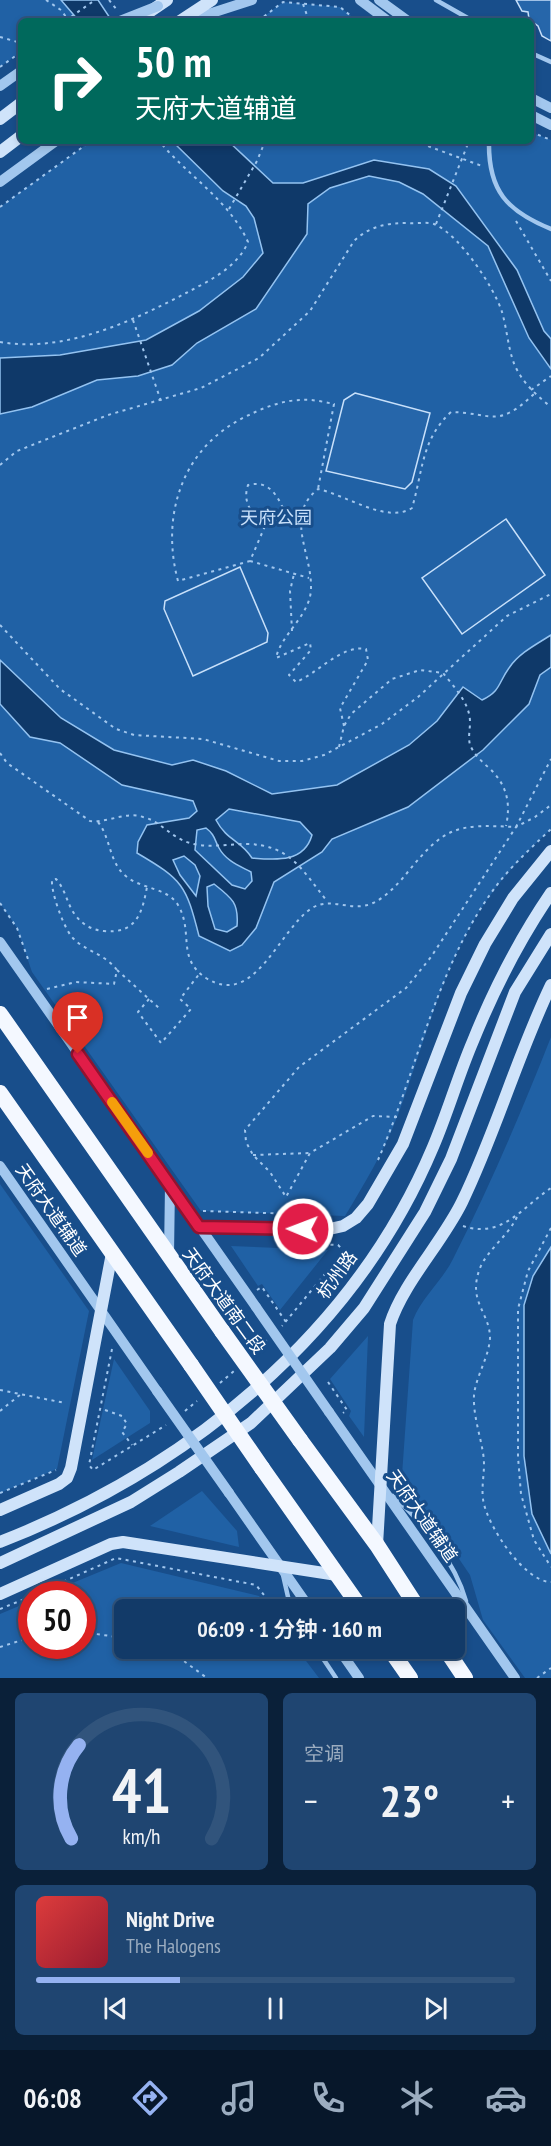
<!DOCTYPE html>
<html lang="zh">
<meta charset="utf-8">
<style>
body{margin:0;font-family:"PT Sans Narrow","Noto Sans SC",sans-serif;background:#1f4571;color:#f1f3f6;height:100vh;display:flex;flex-direction:column;font-size:22px;white-space:nowrap}
*{box-sizing:border-box;margin:0}
p{font-size:20px;color:#9cadc0}
.icon{flex:none;width:33px;height:33px;fill:none;stroke:currentColor;stroke-width:2;stroke-linecap:round;stroke-linejoin:round}
.map{position:relative;height:1678px;overflow:hidden}
.side{display:flex;flex-direction:column;gap:15px;padding:15px;background:#0a2039;flex:1}
.side>*{flex:none}
.guide{position:absolute;left:18px;top:18px;width:516px;height:126px;border-radius:9px;box-shadow:0 3px 9px #0003,0 0 0 2px #31547c;background:#00695c;color:#fff;overflow:hidden}
.speed{position:absolute;left:18px;top:1581px;display:flex;gap:12px;font-size:30px;font-weight:700;text-align:center}
.speed>*{display:grid;place-content:center;width:78px;height:78px;border-radius:50%;background:#123a68;box-shadow:0 3px 9px #0003,0 0 0 2px #31547c;line-height:1}
.speed .limit{border:9px solid #d22;background:#fff;color:#111}
.pin{position:absolute;display:grid;place-items:center;width:51px;height:51px;color:#fff;margin:-62px -26px;border-radius:50% 50% 50% 0;rotate:-45deg;box-shadow:0 0 6px #0007}
.pin .icon{rotate:45deg}
.me{position:absolute;width:66px;margin:-33px;rotate:271deg;stroke-linejoin:round;filter:drop-shadow(0 0 4px #0008)}
.turn{display:flex;align-items:center;gap:21px;height:126px;padding:0 18px;font-size:27px}
.turn .icon{width:78px;height:78px;stroke-width:2.5}
.turn b{display:block;font-size:42px;line-height:51px}
.big{font-size:45px;font-weight:600;line-height:1.1}
.side .tile{flex:1;display:flex;flex-direction:column;justify-content:center;gap:9px;min-width:0;padding:0 21px;border-radius:9px;background:#1f4571}
.side .dial{align-items:center;gap:0}
.dial svg{height:156px;overflow:visible;fill:none;stroke:#31547c;stroke-width:7;stroke-linecap:round;text-anchor:middle}
.dial text{fill:#f1f3f6;stroke:none}
.song{display:flex;align-items:center;gap:18px}
.cover{width:72px;height:72px;border-radius:9px;background:linear-gradient(135deg,hsl(0 70% 55%),hsl(350 70% 35%))}
.played{height:6px;border-radius:3px;background:linear-gradient(90deg,#95b2f1 30%,#31547c 30%)}
.keys{display:flex;justify-content:space-around;direction:ltr}
.heat{display:flex;justify-content:space-between;align-items:center;font-size:33px;direction:ltr}
.side .tiles{flex:1;display:grid;gap:15px;grid-template-columns:1fr 1fr}
.tile:last-child{grid-column:span 2}
.trip{position:absolute;left:114px;top:1599px;width:351px;height:60px;border-radius:9px;background:#123a68;box-shadow:0 3px 9px #0003,0 0 0 2px #31547c;font-weight:600;line-height:60px;text-align:center}
.dock{display:flex;height:96px;justify-content:space-around;align-items:center;background:#07172a;color:#9cadc0}
.dock .icon{width:42px;height:42px}
.dock .on{color:#95b2f1}
.dock b{font-size:27px;color:#f1f3f6}
.map>svg:first-child{display:block}
.green{fill:#2061a5}
.water{fill:#0f3969;stroke:#94c3f1;stroke-width:1.5;fill-rule:evenodd}
.building{fill:#2666aa;stroke:#c8e0fa;stroke-width:1.5}
.lines{fill:none;stroke-linecap:round;stroke-linejoin:round}
.path{stroke:#a2c7ee;stroke-width:2;stroke-dasharray:3 4.5;stroke-linecap:butt}
.service{stroke:#a2c7ee;stroke-width:4.5}
.tertiary{stroke:#a2c7ee;stroke-width:10}
.secondary{stroke:#cfe3fa;stroke-width:12}
.trunk{stroke:#f4f8ff;stroke-width:16}
.path-bridge{stroke:#a2c7ee;stroke-width:2;stroke-dasharray:3 4.5;stroke-linecap:butt}
.tertiary-bridge{stroke:#a2c7ee;stroke-width:10}
.trunk-bridge{stroke:#f4f8ff;stroke-width:16}
.route-casing{stroke:#92132f;stroke-width:15}
.route{stroke:#e11d48;stroke-width:10}
.slow{stroke:#f59e0b;stroke-width:10}
.labels{text-anchor:middle;stroke-width:6;stroke-linejoin:round;paint-order:stroke}
.park-label{font-size:18px;fill:#c8e0fa;stroke:#184e8b}
.street-label{font-size:18px;fill:#fff;stroke:#184e8b}
</style>
<div class="map">
<svg width="551" height="1678" viewBox="0 0 551 1678">
<rect width="100%" height="100%" fill="#184e8b"/>
<g class="green">
<polygon points="0,0 95,0 65,21 21,21 21,52 0,67"/>
<polygon points="283,2 340,7 357,21 258,21"/>
<path d="M 531,132 L 551,140 L 551,829 C 531,848 511,867 495,889 C 445,954 426,1039 398,1115 C 384,1151 365,1183 345,1216 L 201,1211 L 32,972 L 17,928 L 0,903 L 0,207 L 91,141 L 531,141 Z"/>
<path d="M 551,1037 L 551,1678 L 525,1678 L 483,1620 L 470,1575 L 402,1475 L 413,1320 C 422,1297 442,1281 453,1259 C 490,1186 521,1113 551,1037 Z"/>
<polygon points="0,1184 89,1311 57,1469 0,1493"/>
<polygon points="231,1246 327,1250 328,1250 280,1310 262,1284 258,1286"/>
<polygon points="368,1336 364,1437 349,1416 351,1411 330,1379"/>
<polygon points="114,1359 150,1411 150,1423 92,1460"/>
<polygon points="202,1491 237,1531 239,1547 150,1526"/>
<polygon points="121,1563 259,1596 269,1609 124,1610 124,1648 297,1649 319,1678 0,1678 0,1614 31,1601 32,1646 82,1646 82,1594 46,1594"/>
</g>
<g class="water">
<polygon points="61,0 98,0 112,21 79,21"/>
<polygon points="172,141 228,141 273,183 303,183 374,160 429,169 456,186 517,270 544,331 551,339 551,369 529,338 488,246 423,194 399,182 369,176 330,188 308,204 307,234 256,309 197,343 172,365 138,376 97,380 32,407 0,414 0,358 60,355 146,340 199,311 243,277 263,253 254,218 246,206 223,191"/>
<path d="M 551,635 L 551,667 L 540,675 L 529,704 L 483,750 L 408,807 L 332,839 L 322,852 L 274,882 L 256,928 L 242,945 L 230,951 L 199,936 C 186,885 183,880 137,853 L 138,842 L 147,825 L 189,818 L 197,811 L 193,801 L 122,785 L 60,743 L 30,737 L 0,704 L 0,660 L 61,718 L 114,750 L 172,765 L 193,760 L 226,771 L 272,794 L 337,785 L 409,745 L 437,721 L 463,687 L 482,700 C 501,691 498,683 509,668 C 519,653 537,644 551,635 ZM 229,809 L 300,822 L 312,835 C 304,863 276,860 252,858 C 241,840 227,841 216,820 ZM 206,828 C 215,835 214,839 219,848 C 226,861 240,866 251,872 L 252,881 L 245,889 L 232,885 L 195,850 L 197,830 ZM 184,856 L 195,865 L 200,876 L 196,896 L 180,875 L 173,860 ZM 214,884 C 232,898 239,903 237,926 L 227,932 L 215,929 L 208,906 L 207,887 Z"/>
<polygon points="551,1247 551,1554 532,1514 524,1456 524,1305 533,1276"/>
</g>
<g class="building">
<polygon points="516,0 551,0 551,41 542,36 538,26 529,19 528,12 522,11"/>
<polygon points="355,393 430,413 412,482 405,489 326,471 344,400"/>
<polygon points="506,519 545,575 462,634 422,578"/>
<polygon points="240,567 268,633 267,642 193,676 164,609 165,601"/>
</g>
<g class="lines">
<g class="path">
<polyline points="46,0 61,10 69,21"/>
<polyline points="109,0 117,10"/>
<polyline points="303,4 309,21"/>
<polyline points="258,21 283,2 340,7 357,21"/>
<polyline points="0,37 21,43"/>
<polyline points="0,67 21,52"/>
<polyline points="531,132 551,140"/>
<polyline points="260,141 264,144 271,141"/>
<polyline points="414,141 482,166"/>
<polyline points="0,207 91,141"/>
<polyline points="229,209 257,161 264,144"/>
<polyline points="516,221 551,281"/>
<polyline points="436,224 469,141"/>
<polyline points="133,320 161,401"/>
<path d="M 0,342 C 64,353 131,322 186,293 C 209,281 238,267 248,242 C 229,200 188,176 159,141"/>
<polyline points="531,390 551,376"/>
<path d="M 0,465 L 17,451 L 108,415 L 201,388 L 259,358 L 310,311 L 354,241 C 370,226 386,223 409,223 C 416,224 430,221 436,225 C 460,236 494,287 502,312 C 507,329 508,349 515,366 C 523,383 536,395 551,407"/>
<path d="M 300,520 L 287,517 L 265,526 L 250,561 L 178,581 C 160,514 183,445 249,415 C 265,407 284,400 302,400 C 312,399 324,402 334,404 L 318,489"/>
<path d="M 264,526 C 252,513 242,503 248,485 C 271,479 279,499 287,517"/>
<polyline points="250,561 309,578"/>
<polyline points="0,625 60,689 116,729 134,735 203,739 279,761 302,761 324,755 382,724 418,697 507,616 551,594"/>
<polyline points="292,631 290,591 294,574"/>
<path d="M 344,726 L 340,708 L 368,660 L 366,649 C 342,644 317,674 296,682 L 289,675 L 311,650 L 310,643 L 276,658 C 281,634 311,615 311,588 C 312,553 284,516 318,489 C 346,495 387,524 412,508 C 423,471 421,440 451,412 C 493,413 497,429 534,394"/>
<path d="M 339,747 L 344,726 L 351,714 L 392,679 L 420,670 L 443,673 C 454,687 470,703 470,722 C 470,730 468,737 470,745 C 474,754 481,761 488,767 C 507,784 511,803 506,826"/>
<path d="M 0,753 L 7,763 L 90,821 C 109,823 125,811 143,817 C 164,822 172,842 200,845 C 215,847 230,844 245,844 C 290,844 302,870 327,901"/>
<path d="M 98,822 C 111,838 109,864 127,877 C 142,889 168,888 178,905 C 194,932 176,958 206,978 C 255,1009 279,929 312,908 C 332,896 351,913 373,903 C 386,897 398,884 407,873 C 445,826 456,824 516,827 L 551,759"/>
<polyline points="0,903 17,928 29,962"/>
<polyline points="117,970 159,1008"/>
<path d="M 47,989 L 76,982 L 114,984 L 117,970 C 104,953 84,951 72,937 C 64,928 51,893 52,880 L 56,879 C 66,890 67,905 76,916 C 84,926 93,930 104,931 C 136,934 142,914 147,887"/>
<polyline points="149,999 138,1012 161,1043 191,1009 180,999 200,973"/>
<polyline points="397,1117 373,1116 310,1153 286,1197 270,1172 253,1155 246,1142 245,1130 299,1067 406,988 431,957 516,827 535,817 551,805"/>
<polyline points="253,1155 310,1153"/>
<path d="M 378,1160 C 417,1071 436,968 494,889 C 510,867 531,848 551,829"/>
<polyline points="203,1211 330,1215"/>
<path d="M 517,1217 C 508,1236 488,1249 480,1268 C 467,1302 490,1312 490,1338 C 489,1357 476,1376 474,1395 C 473,1415 480,1434 483,1453 C 486,1469 481,1483 483,1499 C 486,1524 524,1582 551,1582"/>
<path d="M 463,1226 C 503,1239 522,1207 551,1188"/>
<polyline points="551,1228 528,1271 518,1309 518,1457 521,1494 534,1540 551,1567"/>
<polyline points="278,1243 338,1245 344,1251 282,1326"/>
<polyline points="257,1290 262,1287 286,1322"/>
<polyline points="112,1349 89,1465 93,1470 166,1425"/>
<polyline points="254,1353 267,1340"/>
<polyline points="328,1382 347,1410 343,1413"/>
<polyline points="220,1383 234,1371"/>
<polyline points="0,1390 65,1403"/>
<polyline points="105,1410 122,1416 127,1424 122,1432 132,1445"/>
<polyline points="0,1411 21,1394"/>
<polyline points="185,1411 197,1401"/>
<polyline points="394,1472 418,1507"/>
<polyline points="0,1493 56,1470"/>
<polyline points="36,1594 116,1558 256,1585 276,1610"/>
<polyline points="0,1609 32,1596"/>
<polyline points="82,1632 124,1638"/>
<polyline points="0,1647 32,1637"/>
<polyline points="166,1648 207,1678"/>
<polyline points="537,1678 551,1668"/>
</g>
<g class="service">
<polyline points="436,0 473,21"/>
<polyline points="531,53 551,62"/>
<path d="M 489,141 C 488,191 507,211 551,229"/>
<path d="M 393,1496 C 423,1522 455,1562 466,1601"/>
<polyline points="283,1575 291,1610"/>
<polyline points="316,1648 336,1678"/>
</g>
<g class="tertiary">
<polyline points="360,0 388,21"/>
<polyline points="379,0 408,21"/>
<polyline points="187,21 252,0"/>
<polyline points="0,86 21,71"/>
<polyline points="531,98 551,108"/>
<polyline points="531,115 551,125"/>
<polyline points="0,182 56,141"/>
<polyline points="0,942 256,1307"/>
<polyline points="0,1166 157,1391"/>
<polyline points="169,1255 170,1185"/>
<polyline points="329,1412 515,1678"/>
<polyline points="229,1493 311,1610"/>
<polyline points="338,1648 359,1678"/>
</g>
<g class="secondary">
<polyline points="136,21 167,0"/>
<polyline points="180,21 212,0"/>
<polyline points="0,119 21,103"/>
<polyline points="0,152 21,136"/>
<polyline points="199,1227 325,1230 343,1226 356,1218 368,1204 403,1144 461,993 485,944 513,898 551,851"/>
<polyline points="0,1510 59,1484 67,1478 71,1468 112,1253"/>
<path d="M 0,1542 C 187,1469 354,1335 433,1147 C 448,1112 458,1076 473,1041 C 494,989 519,940 551,893"/>
<path d="M 377,1545 L 390,1324 C 403,1283 442,1243 462,1202 C 496,1132 517,1056 551,985"/>
<polyline points="0,1563 131,1502 179,1472 251,1423 330,1348 364,1308 425,1212 451,1159 515,992 551,934"/>
<polyline points="0,1594 111,1544 123,1542 337,1575"/>
</g>
<g class="trunk">
<polyline points="0,1014 222,1331"/>
<polyline points="0,1093 191,1365"/>
<polyline points="300,1440 377,1545 419,1610"/>
<polyline points="262,1468 362,1610"/>
<polyline points="389,1648 410,1678"/>
<polyline points="445,1648 465,1678"/>
</g>
<polyline class="path-bridge" points="65,21 95,0"/>
<g class="tertiary-bridge">
<polyline points="120,21 158,6"/>
<polyline points="256,1307 329,1412"/>
<polyline points="157,1391 229,1493"/>
</g>
<g class="trunk-bridge">
<polyline points="222,1331 300,1440"/>
<polyline points="191,1365 262,1468"/>
</g>
</g>
<g class="lines">
<defs>
<polyline id="route" points="78,1054 199,1227 303,1229"/>
</defs>
<use href="#route" class="route-casing"/>
<use href="#route" class="route"/>
<polyline class="slow" points="112,1102 148,1153"/>
</g>
<g class="labels">
<g class="park-label">
<text x="276" y="524">天府公园</text>
</g>
<g class="street-label">
<text transform="translate(51 1210) rotate(55)" y="6">天府大道辅道</text>
<text transform="translate(337 1275) rotate(-54)" y="6">杭州路</text>
<text transform="translate(224 1301) rotate(54)" y="6">天府大道南二段</text>
<text transform="translate(422 1516) rotate(55)" y="6">天府大道辅道</text>
</g>
</g>
</svg>
<div class="speed"><div class="limit">50</div></div>
<div class="pin" style="left:78px;top:1054px;background:#d93025"><svg class="icon" aria-label="arrive" viewBox="0 0 24 24"><path d="M6 21V4h12l-3 4 3 4H6"/></svg></div>
<svg class="me" style="left:303px;top:1229px" viewBox="-20 -20 40 40"><circle r="17" fill="#e11d48" stroke="#fff" stroke-width="3"/><path d="M0-11L8 9 0 5-8 9z" fill="#fff"/></svg>
<div class="trip">06:09 · 1 分钟 · 160 m</div>
<div class="guide">
<div class="turn"><svg class="icon" aria-label="right" viewBox="0 0 24 24"><path d="M7 20v-9h11M14 6l5 5-5 5"/></svg><div><b>50 m</b>天府大道辅道</div></div>
</div>
</div>
<section class="side">
<div class="tiles">
<div class="tile dial"><svg viewBox="0 0 100 80">
<path d="M14 69A42 42 0 1 1 86 69"/>
<path d="M14 69A42 42 0 0 1 18 21" stroke="#95b2f1"/>
<text x="50" y="56" font-size="32" font-weight="700">41</text>
<text x="50" y="72" font-size="11">km/h</text>
</svg></div>
<div class="tile"><p>空调</p>
<div class="heat"><a>−</a><b class="big">23°</b><a>+</a></div>
</div>
<div class="tile">
<div class="song"><i class="cover"></i><div><b>Night Drive</b><p>The Halogens</p></div></div>
<div class="played"></div>
<div class="keys"><svg class="icon" aria-label="previous" viewBox="0 0 24 24"><path d="M18 5L8 12l10 7zM5 5v14"/></svg><svg class="icon" aria-label="pause" viewBox="0 0 24 24"><path d="M8 5v14M16 5v14"/></svg><svg class="icon" aria-label="next" viewBox="0 0 24 24"><path d="M6 5l10 7-10 7zM19 5v14"/></svg></div>
</div>
</div>
</section>
<nav class="dock">
<b>06:08</b>
<svg class="icon on" aria-label="directions" viewBox="0 0 24 24"><path d="M12 3l9 9-9 9-9-9zM9 14v-3h6M13 9l2 2-2 2"/></svg>
<svg class="icon" aria-label="music" viewBox="0 0 24 24"><path d="M9 18V5l10-2v13"/><circle cx="6" cy="18" r="3"/><circle cx="16" cy="16" r="3"/></svg>
<svg class="icon" aria-label="phone" viewBox="0 0 24 24"><path d="M5 4h4l2 5-3 2q2 4 5 5l2-3 5 2v4C11 20 4 13 5 4z"/></svg>
<svg class="icon" aria-label="climate" viewBox="0 0 24 24"><path d="M12 3v18M4 7l16 10M4 17L20 7"/></svg>
<svg class="icon" aria-label="car" viewBox="0 0 24 24"><path d="M5 17H2v-5l4-1 3-4h7l3 4 3 1v5h-3M9 17h6M6 11h13"/><circle cx="7" cy="17" r="2"/><circle cx="17" cy="17" r="2"/></svg>
</nav>
